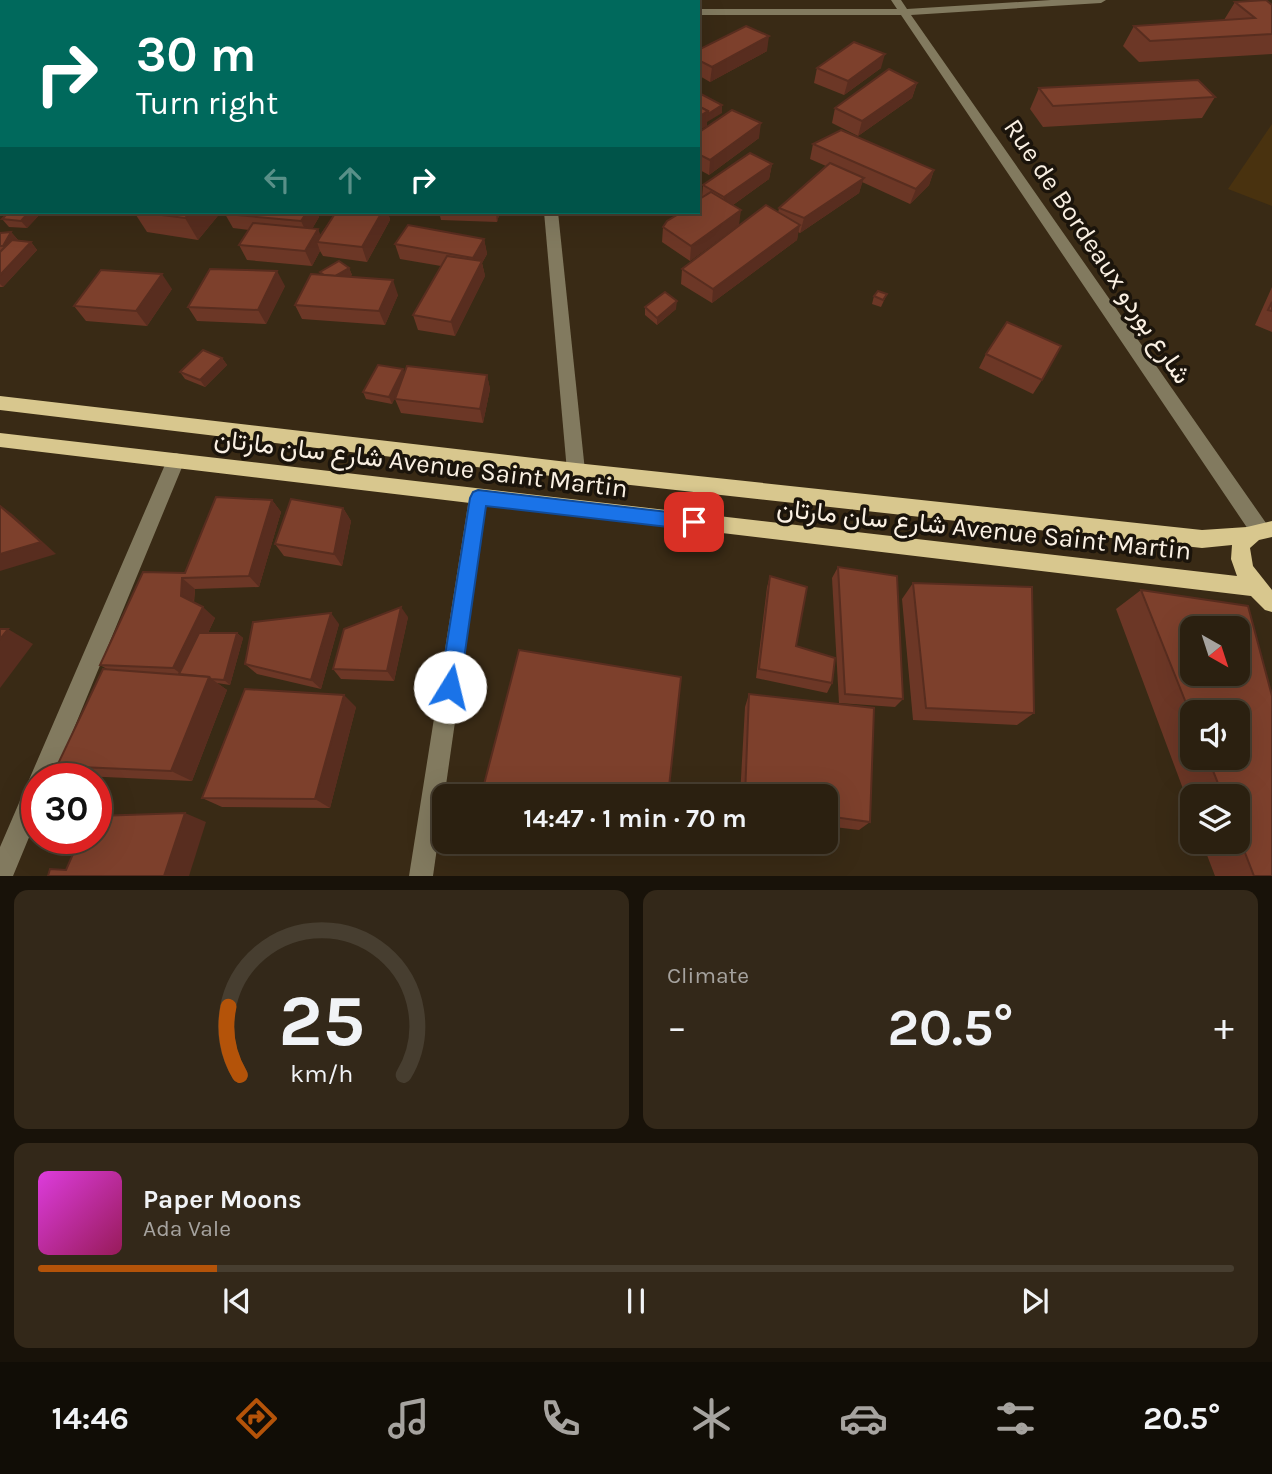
<!DOCTYPE html>
<meta charset="utf-8">
<style>
body{margin:0;font-family:Karla,Vazirmatn,sans-serif;background:#332819;color:#f1f3f6;height:100vh;display:flex;flex-direction:column;font-size:26px;white-space:nowrap}
*{box-sizing:border-box;margin:0}
p{font-size:23px;color:#a6a39f}
.icon{flex:none;width:38px;height:38px;fill:none;stroke:currentColor;stroke-width:2;stroke-linecap:round;stroke-linejoin:round}
.map{position:relative;height:876px;overflow:hidden}
.details{display:flex;flex-direction:column;gap:14px;padding:14px;background:#181209;flex:1}
.details>*{flex:none}
.top-card{position:absolute;left:0px;top:0px;width:700px;height:214px;box-shadow:0 7px 28px #0002,0 0 0 2px #473e30;background:#00695c;color:#fff;overflow:hidden}
.needle{width:46px;rotate:141deg}
.buttons{position:absolute;left:1180px;top:616px;display:grid;gap:14px}
.buttons a{display:grid;place-items:center;width:70px;height:70px;border-radius:14px;background:#2b2010;box-shadow:0 7px 28px #0002,0 0 0 2px #473e30;font-size:35px}
.speed{position:absolute;left:21px;top:763px;display:flex;gap:14px;font-size:35px;font-weight:700;text-align:center}
.speed>*{display:grid;place-content:center;width:91px;height:91px;border-radius:50%;background:#2b2010;box-shadow:0 7px 28px #0002,0 0 0 2px #473e30;line-height:1}
.speed .limit{border:10px solid #d22;background:#fff;color:#111}
.pin{position:absolute;display:grid;place-items:center;width:60px;height:60px;color:#fff;margin:-30px;border-radius:14px;box-shadow:0 4px 10px #0006}
.me{position:absolute;width:77px;margin:-38px;rotate:9deg;stroke-linejoin:round;filter:drop-shadow(0 0 5px #0008)}
.turn{display:flex;align-items:center;gap:24px;height:147px;padding:0 21px;font-size:32px}
.turn .icon{width:91px;height:91px;stroke-width:2.5}
.turn b{display:block;font-size:49px;line-height:60px}
.lanes{display:flex;align-items:center;height:66px;padding:0 21px;background:#0003;justify-content:center;gap:35px;direction:ltr}
.lanes .off{opacity:.35}
.big{font-size:52px;font-weight:700;line-height:1.1}
.details .tile{flex:1;display:flex;flex-direction:column;justify-content:center;gap:10px;min-width:0;padding:0 24px;border-radius:14px;background:#332819}
.details .dial{align-items:center;gap:0}
.dial svg{height:182px;overflow:visible;fill:none;stroke:#473e30;stroke-width:7;stroke-linecap:round;text-anchor:middle}
.dial text{fill:#f1f3f6;stroke:none}
.song{display:flex;align-items:center;gap:21px}
.cover{width:84px;height:84px;border-radius:10px;background:linear-gradient(135deg,hsl(300 70% 55%),hsl(330 70% 35%))}
.played{height:7px;border-radius:4px;background:linear-gradient(90deg,#b45309 15%,#473e30 15%)}
.keys{display:flex;justify-content:space-around;direction:ltr}
.heat{display:flex;justify-content:space-between;align-items:center;font-size:38px;direction:ltr}
.details .tiles{flex:1;display:grid;gap:14px;grid-template-columns:1fr 1fr}
.tile:last-child{grid-column:span 2}
.trip{position:absolute;left:432px;top:784px;width:406px;height:70px;border-radius:14px;background:#2b2010;box-shadow:0 7px 28px #0002,0 0 0 2px #473e30;font-weight:700;line-height:70px;text-align:center}
.tab-bar{display:flex;height:112px;justify-content:space-around;align-items:center;background:#110d06;color:#a6a39f}
.tab-bar .icon{width:49px;height:49px}
.tab-bar .current{color:#b45309}
.tab-bar b{font-size:32px;color:#f1f3f6}
.map>svg:first-child{display:block}
.green{fill:#49320f}
.lines{fill:none;stroke-linecap:round;stroke-linejoin:round}
.minor{fill:#827a5f;fill-rule:evenodd}
.major{fill:#d8c78e;fill-rule:evenodd}
.wall{fill:#6c3726;fill-rule:evenodd}
.shaded-wall{fill:#582d1f}
.building{fill:#7d402c;stroke:#582d1f;stroke-width:2;fill-rule:evenodd}
.route{fill:#1a73e8;stroke:#114b97;stroke-width:2}
.labels{text-anchor:middle;stroke-width:7;stroke-linejoin:round;paint-order:stroke}
.street-label{font-size:26px;fill:#faf0e3;stroke:#1b140b}
</style>
<div class="map">
<svg width="1272" height="876" viewBox="0 0 1272 876">
<rect width="100%" height="100%" fill="#392a15"/>
<polygon class="green" points="1272,124 1272,206 1228,189"/>
<g class="lines">
<g class="minor">
<polygon points="47,0 57,0 46,2"/>
<polygon points="313,0 323,0 312,2"/>
<rect x="518" y="0" width="10" height="2"/>
<polygon points="891,0 901,0 907,9 1051,0 1106,0 1101,3 911,15 1266,523 1269,529 1266,535 1259,537 1252,535 901,15 698,15 698,9 897,9"/>
<polygon points="0,56 2,56 0,64"/>
<rect x="0" y="96" width="2" height="8"/>
<polygon points="544,212 558,212 585,471 582,476 576,479 570,476 567,471"/>
<polygon points="176,453 182,455 185,460 53,779 37,779 37,818 13,876 0,876 0,847 167,460 170,455"/>
<polygon points="478,490 485,492 487,498 433,876 409,876 469,498 471,492"/>
</g>
<polygon class="major" points="0,396 576,463 1202,530 1247,527 1272,521 1272,537 1259,540 1250,548 1253,566 1272,590 1272,612 1265,610 1251,596 0,447 0,433 1237,576 1231,559 1232,545 1202,548 576,479 0,410"/>
</g>
<g class="wall">
<polygon points="231,0 265,0 264,2 231,2"/>
<polygon points="275,0 293,0 292,2 275,2"/>
<polygon points="413,0 458,0 458,1 413,2"/>
<polygon points="1235,2 1272,5 1272,54 1139,62 1123,46 1134,26 1224,20"/>
<polygon points="698,50 767,51 710,82 698,75"/>
<polygon points="817,68 881,68 844,95 814,83"/>
<polygon points="917,83 912,98 858,136 832,123 835,108"/>
<polygon points="1039,88 1215,97 1202,118 1043,127 1030,109"/>
<polygon points="698,133 759,138 709,175 698,169"/>
<polygon points="813,144 934,170 929,185 910,204 862,182 859,193 800,233 798,232 797,240 712,303 681,284 682,269 778,213 779,208 826,166 810,159"/>
<polygon points="772,164 769,179 733,205 739,225 690,261 662,242 663,227 702,198 703,185"/>
<polygon points="9,212 42,212 27,228 9,227 2,219"/>
<polygon points="134,212 221,212 198,240 147,232"/>
<polygon points="226,212 316,212 319,217 312,229 318,229 320,235 336,212 388,212 390,220 367,262 323,256 320,251 312,266 247,260 239,245 249,230 233,228 225,214"/>
<polygon points="439,212 500,212 497,222 441,220"/>
<polygon points="11,232 18,240 31,242 37,250 3,287 0,287 0,233"/>
<polygon points="484,239 487,254 482,263 485,276 455,336 418,330 413,315 441,266 400,259 395,244"/>
<polygon points="349,268 352,275 349,277 398,295 385,325 302,319 295,305 322,275 320,272"/>
<polygon points="285,286 266,324 197,321 188,307"/>
<polygon points="1272,287 1272,332 1255,325"/>
<polygon points="172,289 147,326 86,321 74,306"/>
<polygon points="887,294 881,307 872,304 874,296"/>
<polygon points="645,307 676,309 657,325 645,315"/>
<polygon points="986,354 1042,380 1033,394 979,368"/>
<polygon points="222,358 227,365 205,387 185,379 180,372"/>
<polygon points="405,373 487,375 490,389 483,423 401,413 395,399 397,393 392,404 366,399 363,392"/>
<polygon points="272,500 281,512 259,587 195,589 194,603 215,618 208,633 237,633 243,638 230,685 217,683 227,690 192,781 83,776 57,766 107,669 100,665 185,573"/>
<polygon points="343,508 351,521 342,566 284,556 275,544"/>
<polygon points="838,567 903,699 895,707 839,703 832,578"/>
<polygon points="770,576 796,646 832,683 827,693 756,678 767,587"/>
<polygon points="913,583 1034,713 1017,725 913,720 902,599"/>
<path d="M 1141,590 L 1248,606 L 1272,696 L 1272,876 L 1215,876 L 1202,842 L 1237,842 L 1237,796 L 1192,796 L 1192,813 L 1116,609 ZM 1192,628 L 1237,628 L 1237,674 L 1192,674 ZM 1192,712 L 1237,712 L 1237,758 L 1192,758 Z"/>
<polygon points="408,617 394,681 341,679 333,669"/>
<polygon points="339,624 321,689 257,674 245,664"/>
<polygon points="749,694 870,822 859,830 826,826 826,796 740,796 745,707"/>
<polygon points="356,707 330,808 222,807 202,798"/>
</g>
<g class="shaded-wall">
<polygon points="1,12 2,35 0,36 0,13"/>
<polygon points="769,36 767,51 710,82 712,67"/>
<polygon points="885,54 881,68 844,95 848,81"/>
<polygon points="917,83 912,98 858,136 862,121"/>
<polygon points="722,105 722,113 707,122 707,126 698,131 698,117 708,111"/>
<polygon points="761,123 759,138 709,175 710,160"/>
<polygon points="772,164 769,179 723,212 724,197"/>
<polygon points="934,170 929,185 910,204 916,189"/>
<polygon points="2,174 3,212 1,213 0,211 0,176"/>
<polygon points="864,178 859,193 800,233 804,218"/>
<polygon points="741,210 739,225 690,261 691,246"/>
<polygon points="29,212 42,212 27,228 21,221"/>
<polygon points="191,212 221,212 198,240 185,218"/>
<polygon points="304,212 316,212 319,217 308,236 301,221"/>
<polygon points="382,212 388,212 390,220 367,262 362,247"/>
<polygon points="497,212 500,212 497,222 496,214"/>
<polygon points="800,225 797,240 712,303 713,289"/>
<polygon points="318,229 323,242 317,242 320,251 312,266 305,251"/>
<polygon points="11,232 18,240 10,254 3,246"/>
<polygon points="484,239 487,254 482,263 485,276 455,336 451,322 476,273 473,258"/>
<polygon points="31,242 37,250 3,287 0,284 0,275"/>
<polygon points="349,268 352,275 333,287 329,279"/>
<polygon points="277,271 285,286 266,324 258,310"/>
<polygon points="162,274 172,289 147,326 136,311"/>
<polygon points="393,280 398,295 385,325 379,311"/>
<polygon points="677,301 676,309 657,325 657,318"/>
<polygon points="222,358 227,365 205,387 200,380"/>
<polygon points="403,369 406,377 392,404 389,397"/>
<polygon points="487,375 490,389 483,423 480,409"/>
<polygon points="272,500 281,512 259,587 249,576"/>
<polygon points="0,505 12,514 56,554 0,571"/>
<polygon points="343,508 351,521 342,566 334,554"/>
<polygon points="182,578 195,589 193,607 181,596"/>
<polygon points="203,607 215,618 188,675 181,674 173,668"/>
<polygon points="401,607 408,617 394,681 387,671"/>
<polygon points="331,613 339,624 321,689 311,680"/>
<polygon points="8,629 33,644 0,688 0,639"/>
<polygon points="237,633 243,638 230,685 224,680"/>
<polygon points="209,677 227,690 192,781 171,771"/>
<polygon points="344,695 356,707 330,808 315,799"/>
<polygon points="185,813 206,822 189,876 164,876"/>
</g>
<g class="building">
<polygon points="1266,0 1272,5 1272,34 1150,41 1134,26 1255,18 1235,2"/>
<polygon points="746,26 769,36 712,67 698,60 698,50"/>
<polygon points="854,42 885,54 848,81 817,68"/>
<polygon points="889,69 917,83 862,121 835,108"/>
<polygon points="1198,80 1215,97 1053,106 1039,88"/>
<polygon points="699,93 722,105 708,114 708,111 698,106"/>
<polygon points="698,106 708,111 698,117"/>
<polygon points="732,110 761,123 710,160 698,154 698,133"/>
<polygon points="2,118 2,174 0,176 0,120"/>
<polygon points="841,130 934,170 916,189 813,144"/>
<polygon points="750,153 772,164 724,197 703,185"/>
<polygon points="830,163 864,178 804,218 779,208"/>
<polygon points="711,192 741,210 691,246 663,227 667,221 682,212 698,212 698,200"/>
<polygon points="766,205 800,225 713,289 682,269"/>
<polygon points="9,212 29,212 21,221 2,219"/>
<polygon points="138,212 191,212 185,218"/>
<polygon points="226,212 307,212 301,221 225,214"/>
<polygon points="336,212 382,212 362,247 317,242"/>
<polygon points="439,212 497,212 496,214"/>
<polygon points="253,223 318,229 305,251 239,245"/>
<polygon points="408,225 484,239 473,258 395,244"/>
<polygon points="11,232 3,246 0,246 0,233"/>
<polygon points="12,240 31,242 0,275 0,252"/>
<polygon points="447,256 482,261 451,322 413,315"/>
<polygon points="339,261 349,268 335,276 324,275 320,272"/>
<polygon points="210,269 277,271 258,310 188,307"/>
<polygon points="101,270 162,274 136,311 74,306"/>
<polygon points="311,274 393,280 379,311 295,305"/>
<polygon points="878,291 887,294 883,300 874,296"/>
<polygon points="665,292 677,301 657,318 645,307"/>
<polygon points="1272,302 1272,311 1268,310"/>
<polygon points="1007,322 1061,346 1042,380 986,354"/>
<polygon points="203,350 222,358 200,380 180,372"/>
<polygon points="378,365 403,369 389,397 363,392"/>
<polygon points="407,366 487,375 480,409 395,399"/>
<polygon points="216,497 272,500 249,576 182,578 181,596 203,607 173,668 100,665 143,572 185,573"/>
<polygon points="291,499 343,508 334,554 275,544"/>
<polygon points="0,506 41,542 0,554"/>
<polygon points="838,567 897,576 903,699 845,694"/>
<polygon points="770,576 807,587 796,646 835,658 832,683 759,669"/>
<polygon points="913,583 1032,587 1034,713 926,708"/>
<path d="M 1141,590 L 1248,606 L 1272,696 L 1272,876 L 1254,876 L 1237,832 L 1237,796 L 1223,796 L 1208,758 L 1237,758 L 1237,712 L 1192,712 L 1192,718 ZM 1192,628 L 1237,628 L 1237,674 L 1192,674 Z"/>
<polygon points="401,607 387,671 333,669 344,629"/>
<polygon points="331,613 311,680 245,664 253,622"/>
<polygon points="0,629 8,629 0,639"/>
<polygon points="199,633 237,633 224,680 211,679 209,677 179,674"/>
<polygon points="519,650 681,677 668,796 481,796"/>
<polygon points="103,669 209,677 171,771 57,766"/>
<polygon points="245,689 344,695 315,799 202,798"/>
<polygon points="749,694 874,708 870,822 826,816 826,796 745,796"/>
<polygon points="185,813 164,876 48,876 50,869 66,870 80,838 96,838 96,816"/>
</g>
<polygon class="route" points="478,490 694,515 700,517 703,522 700,528 694,530 486,506 460,687 457,693 450,696 443,693 440,687 470,498 473,492"/>
<g class="labels">
<g class="street-label">
<text transform="translate(1098 251) rotate(56)" y="9">Rue de Bordeaux شارع بوردو</text>
<text transform="translate(421 463) rotate(7)" y="9">شارع سان مارتان Avenue Saint Martin</text>
<text transform="translate(984 529) rotate(6)" y="9">شارع سان مارتان Avenue Saint Martin</text>
</g>
</g>
</svg>
<div class="buttons">
<a><svg class="needle" viewBox="-14 -14 28 28"><path d="M0-13l5 13h-10z" fill="#e53935"/><path d="M0 13l5-13h-10z" fill="#a6a39f"/></svg></a>
<a><svg class="icon" aria-label="sound" viewBox="0 0 24 24"><path d="M4 9h4l5-4v14l-5-4H4zM17 9q2 3 0 6"/></svg></a>
<a><svg class="icon" aria-label="layers" viewBox="0 0 24 24"><path d="M12 4l9 5-9 5-9-5zM3 14l9 5 9-5"/></svg></a>
</div>
<div class="speed"><div class="limit">30</div></div>
<div class="pin" style="left:694px;top:522px;background:#d93025"><svg class="icon" aria-label="arrive" viewBox="0 0 24 24"><path d="M6 21V4h12l-3 4 3 4H6"/></svg></div>
<svg class="me" style="left:450px;top:687px" viewBox="-20 -20 40 40"><circle r="19" fill="#fff"/><path d="M0-13L10 11 0 6-10 11z" fill="#1a73e8"/></svg>
<div class="trip">14:47 · 1 min · 70 m</div>
<div class="top-card">
<div class="turn"><svg class="icon" aria-label="right" viewBox="0 0 24 24"><path d="M7 20v-9h11M14 6l5 5-5 5"/></svg><div><b>30 m</b>Turn right</div></div>
<div class="lanes"><svg class="icon off" aria-label="left" viewBox="0 0 24 24"><path d="M17 20v-9H6M10 6l-5 5 5 5"/></svg><svg class="icon off" aria-label="ahead" viewBox="0 0 24 24"><path d="M12 20V5M6 11l6-6 6 6"/></svg><svg class="icon" aria-label="right" viewBox="0 0 24 24"><path d="M7 20v-9h11M14 6l5 5-5 5"/></svg></div>
</div>
</div>
<section class="details">
<div class="tiles">
<div class="tile dial"><svg viewBox="0 0 100 80">
<path d="M14 69A42 42 0 1 1 86 69"/>
<path d="M14 69A42 42 0 0 1 9 39" stroke="#b45309"/>
<text x="50" y="56" font-size="32" font-weight="700">25</text>
<text x="50" y="72" font-size="11">km/h</text>
</svg></div>
<div class="tile"><p>Climate</p>
<div class="heat"><a>−</a><b class="big">20.5°</b><a>+</a></div>
</div>
<div class="tile">
<div class="song"><i class="cover"></i><div><b>Paper Moons</b><p>Ada Vale</p></div></div>
<div class="played"></div>
<div class="keys"><svg class="icon" aria-label="previous" viewBox="0 0 24 24"><path d="M18 5L8 12l10 7zM5 5v14"/></svg><svg class="icon" aria-label="pause" viewBox="0 0 24 24"><path d="M8 5v14M16 5v14"/></svg><svg class="icon" aria-label="next" viewBox="0 0 24 24"><path d="M6 5l10 7-10 7zM19 5v14"/></svg></div>
</div>
</div>
</section>
<nav class="tab-bar">
<b>14:46</b>
<svg class="icon current" aria-label="directions" viewBox="0 0 24 24"><path d="M12 3l9 9-9 9-9-9zM9 14v-3h6M13 9l2 2-2 2"/></svg>
<svg class="icon" aria-label="music" viewBox="0 0 24 24"><path d="M9 18V5l10-2v13"/><circle cx="6" cy="18" r="3"/><circle cx="16" cy="16" r="3"/></svg>
<svg class="icon" aria-label="phone" viewBox="0 0 24 24"><path d="M5 4h4l2 5-3 2q2 4 5 5l2-3 5 2v4C11 20 4 13 5 4z"/></svg>
<svg class="icon" aria-label="climate" viewBox="0 0 24 24"><path d="M12 3v18M4 7l16 10M4 17L20 7"/></svg>
<svg class="icon" aria-label="car" viewBox="0 0 24 24"><path d="M5 17H2v-5l4-1 3-4h7l3 4 3 1v5h-3M9 17h6M6 11h13"/><circle cx="7" cy="17" r="2"/><circle cx="17" cy="17" r="2"/></svg>
<svg class="icon" aria-label="filters" viewBox="0 0 24 24"><path d="M4 7h16M4 17h16"/><circle cx="9" cy="7" r="2"/><circle cx="15" cy="17" r="2"/></svg>
<b>20.5°</b>
</nav>
